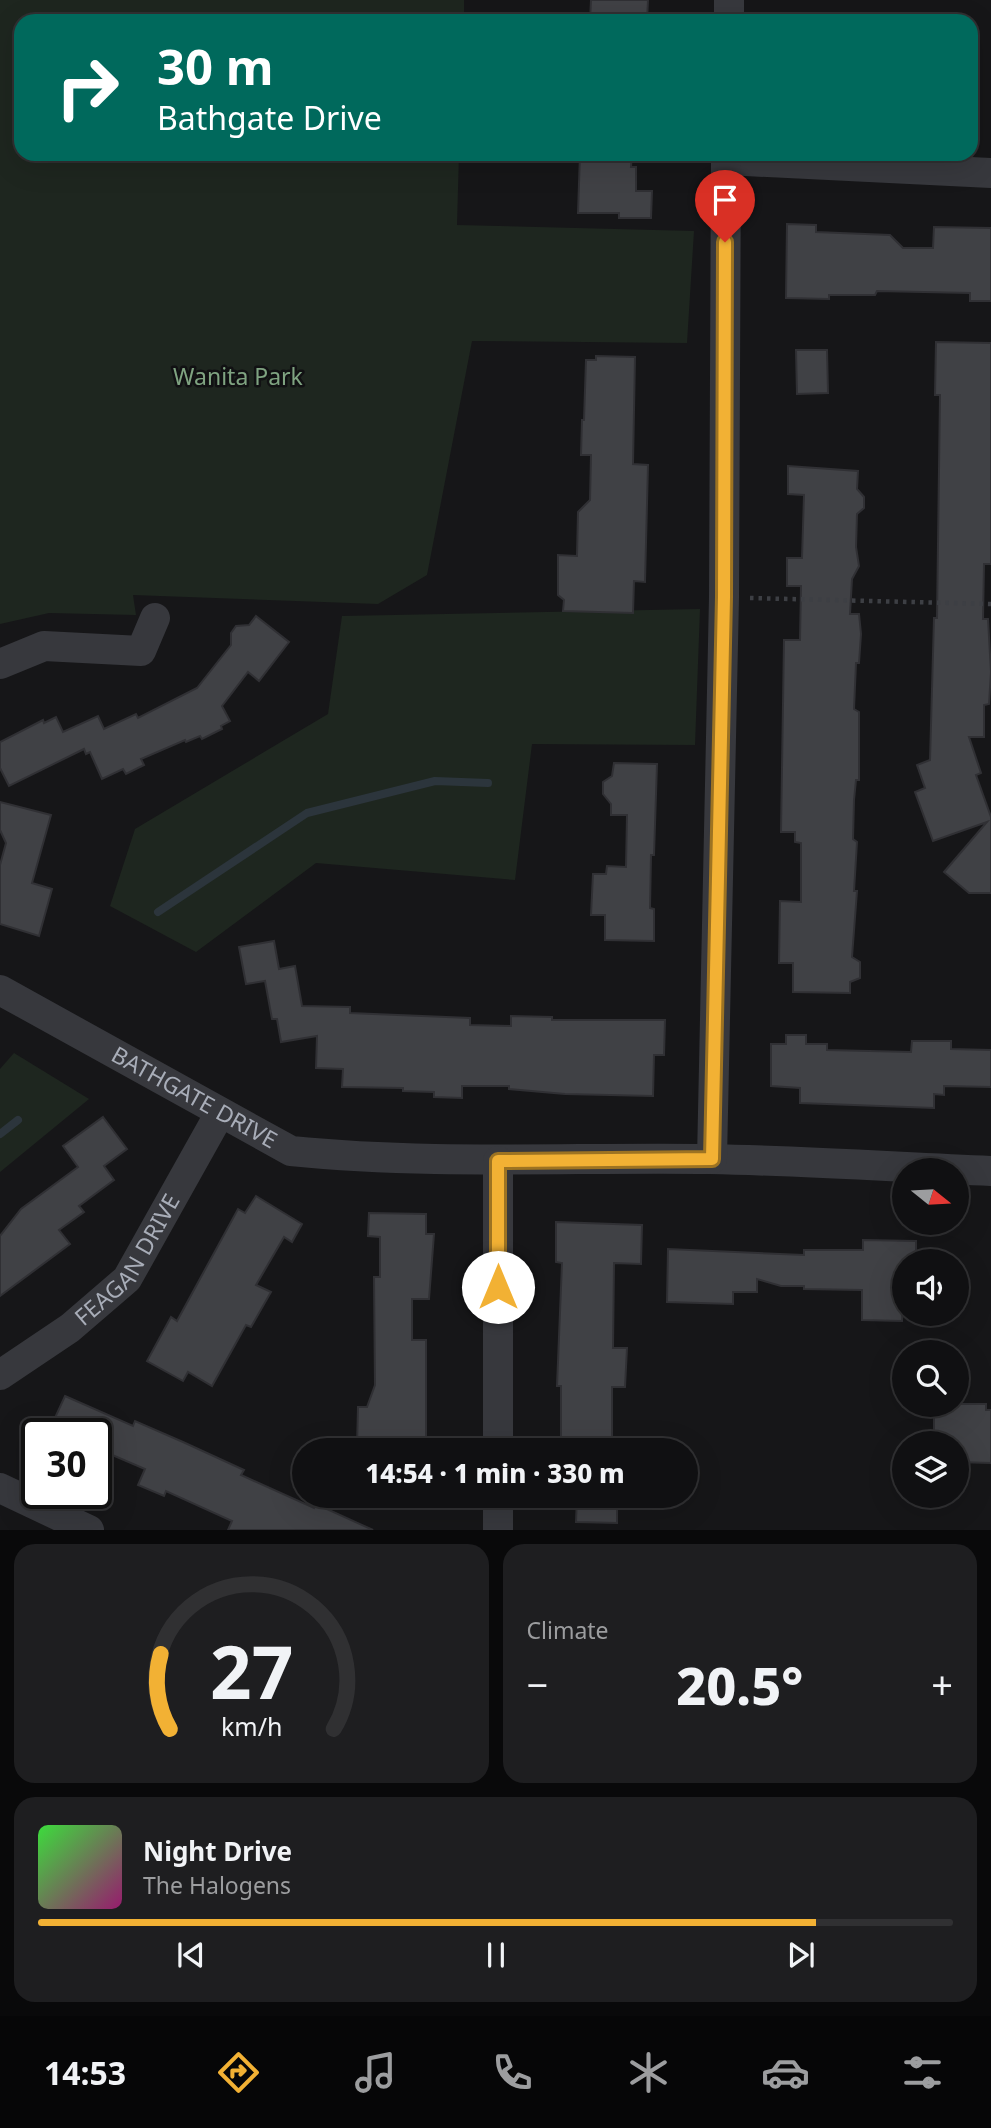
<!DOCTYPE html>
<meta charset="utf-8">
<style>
body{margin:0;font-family:"Noto Sans",sans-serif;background:#1e1e20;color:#f1f3f6;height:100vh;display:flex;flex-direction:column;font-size:26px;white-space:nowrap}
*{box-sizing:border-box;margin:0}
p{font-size:23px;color:#9c9d9f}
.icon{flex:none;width:38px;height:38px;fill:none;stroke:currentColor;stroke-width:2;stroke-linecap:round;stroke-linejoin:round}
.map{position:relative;height:1530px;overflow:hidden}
.side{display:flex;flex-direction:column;gap:14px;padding:14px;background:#09090a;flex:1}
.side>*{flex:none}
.banner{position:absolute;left:14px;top:14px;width:964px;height:147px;border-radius:21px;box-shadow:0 7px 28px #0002,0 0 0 2px #303032;background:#00695c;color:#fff;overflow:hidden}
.needle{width:46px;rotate:108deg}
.controls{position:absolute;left:892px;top:1158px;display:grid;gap:14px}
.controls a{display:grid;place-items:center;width:77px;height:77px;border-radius:50%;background:#101012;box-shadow:0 7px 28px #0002,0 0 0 2px #303032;font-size:35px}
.speed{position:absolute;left:21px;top:1418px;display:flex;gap:14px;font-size:35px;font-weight:700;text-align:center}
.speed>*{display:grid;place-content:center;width:91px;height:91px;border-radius:50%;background:#101012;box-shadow:0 7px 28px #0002,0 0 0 2px #303032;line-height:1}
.speed .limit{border:4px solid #111;border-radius:10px;background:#fff;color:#111}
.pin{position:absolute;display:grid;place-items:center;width:60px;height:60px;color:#fff;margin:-72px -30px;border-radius:50% 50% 50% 0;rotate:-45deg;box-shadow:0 0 7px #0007}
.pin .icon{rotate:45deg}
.me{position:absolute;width:77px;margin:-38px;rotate:0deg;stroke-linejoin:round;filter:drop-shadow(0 0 5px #0008)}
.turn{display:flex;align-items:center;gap:24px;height:147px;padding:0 28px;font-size:32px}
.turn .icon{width:91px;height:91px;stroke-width:2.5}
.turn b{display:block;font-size:49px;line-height:60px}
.big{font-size:52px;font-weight:800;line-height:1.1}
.side .widget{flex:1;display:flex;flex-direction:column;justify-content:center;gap:10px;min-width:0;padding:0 24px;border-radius:21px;background:#1e1e20}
.side .dial{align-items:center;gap:0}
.dial svg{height:182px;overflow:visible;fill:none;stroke:#303032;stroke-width:7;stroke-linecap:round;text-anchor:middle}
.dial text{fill:#f1f3f6;stroke:none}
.song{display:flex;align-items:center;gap:21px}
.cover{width:84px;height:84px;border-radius:10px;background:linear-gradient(135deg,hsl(120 70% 55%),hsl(320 70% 35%))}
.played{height:7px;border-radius:4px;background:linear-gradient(90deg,#f2b134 85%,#303032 85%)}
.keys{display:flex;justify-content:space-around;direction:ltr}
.heat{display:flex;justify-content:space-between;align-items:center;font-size:38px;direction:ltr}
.side .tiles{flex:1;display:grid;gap:14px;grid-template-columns:1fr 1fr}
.widget:last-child{grid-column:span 2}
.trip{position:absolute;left:292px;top:1438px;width:406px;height:70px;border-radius:35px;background:#101012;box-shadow:0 7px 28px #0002,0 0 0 2px #303032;font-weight:800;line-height:70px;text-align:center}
.dock{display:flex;height:112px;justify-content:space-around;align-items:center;background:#060607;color:#9c9d9f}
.dock .icon{width:49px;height:49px}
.dock .active{color:#f2b134}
.dock b{font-size:32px;color:#f1f3f6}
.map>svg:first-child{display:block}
.green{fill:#1e261f}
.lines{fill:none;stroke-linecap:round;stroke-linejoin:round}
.stream{stroke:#2c353c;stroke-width:8}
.building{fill:#404145;stroke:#303034;stroke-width:2}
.path{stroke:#3d3f44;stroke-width:4.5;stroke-dasharray:3.5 5;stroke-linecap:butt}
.minor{stroke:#37383d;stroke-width:30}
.route-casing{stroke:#9d7322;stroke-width:18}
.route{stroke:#f2b134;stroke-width:12}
.labels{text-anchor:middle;stroke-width:5;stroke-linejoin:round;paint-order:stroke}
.park-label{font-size:23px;fill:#7fa381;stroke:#111113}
.street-label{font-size:23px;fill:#a8adb8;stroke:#111113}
</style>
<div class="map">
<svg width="991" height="1530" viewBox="0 0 991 1530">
<rect width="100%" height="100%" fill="#161618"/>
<g class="green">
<polygon points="0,0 464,0 464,21 21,21 21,154 459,154 457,225 694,231 687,343 472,341 427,575 378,604 133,595 136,615 49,613 0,624"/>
<polygon points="700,609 695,745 532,744 515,880 316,863 196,952 110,906 135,829 328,714 342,616"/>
<polygon points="14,1053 89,1099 0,1172 0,1069"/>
</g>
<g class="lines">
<g class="stream">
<polyline points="158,912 307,813 435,781 488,783"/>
<polyline points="0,1134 18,1120"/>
</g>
</g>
<g class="building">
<polygon points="591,0 648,0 647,21 590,21"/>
<polygon points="580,154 632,154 631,167 636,167 636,191 652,191 651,218 619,218 619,213 578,213"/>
<polygon points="787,224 816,225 816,232 890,235 903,248 933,248 934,227 991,228 991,301 970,301 970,293 877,291 875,295 829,295 829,299 786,298"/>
<polygon points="936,342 991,343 991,564 984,564 983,619 988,619 991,672 989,704 984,705 984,737 969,737 981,773 976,775 991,817 991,893 969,893 944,872 987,822 933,841 915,792 925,788 917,765 930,760 934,618 937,618 940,395 935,395"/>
<polygon points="796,350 827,350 828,393 797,394"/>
<polygon points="596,356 635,357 633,464 648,465 645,582 634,581 633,613 563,611 564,600 558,595 558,555 577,556 578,512 590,500 591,455 581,455 582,420 584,420 586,360 596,360"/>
<polygon points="788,466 858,471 857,489 864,497 864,508 857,514 856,547 859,566 852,579 850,614 859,614 861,634 859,663 856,663 854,709 859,712 859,780 856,780 854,800 853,839 857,842 854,891 857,891 852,957 860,962 860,978 850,982 850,993 793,992 793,963 779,963 780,901 801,902 801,843 795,842 795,832 781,832 784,640 800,640 801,586 787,586 787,558 802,558 804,495 788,494"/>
<polygon points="256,616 289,642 259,681 248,672 222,706 230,721 221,726 222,729 202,739 200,736 186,742 185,740 141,759 144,765 126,774 123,769 102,779 90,752 86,754 84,749 9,786 0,768 0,742 43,720 44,723 56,717 63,732 98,716 104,729 136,714 138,718 197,688 231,645 231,633 236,626 249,625"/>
<polygon points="614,763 657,764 654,855 651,855 650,908 654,909 654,941 605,940 605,915 591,915 593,874 606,874 607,866 626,867 627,815 611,815 611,804 603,794 603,782 612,776"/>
<polygon points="0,802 51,815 32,883 52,889 39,936 0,924 0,865 6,843 0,830"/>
<polygon points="274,941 279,969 295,966 302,1006 350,1007 350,1013 470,1018 470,1025 511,1026 511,1016 552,1017 552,1020 665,1020 664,1055 654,1055 653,1096 565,1094 509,1089 509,1086 462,1086 462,1098 434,1097 434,1092 403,1091 403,1088 342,1087 343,1069 316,1068 317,1036 281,1042 277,1019 272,1019 265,981 246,984 239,947"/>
<polygon points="786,1035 806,1035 806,1044 827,1044 827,1050 911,1052 912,1041 951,1041 951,1049 991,1050 991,1087 944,1086 944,1095 934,1094 934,1108 800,1103 800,1088 771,1086 771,1044 786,1044"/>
<polygon points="103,1117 127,1149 104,1166 114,1180 79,1206 84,1212 59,1230 70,1244 0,1296 0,1236 21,1209 78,1167 63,1146"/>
<polygon points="256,1196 302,1224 292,1242 284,1237 256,1285 271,1292 251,1327 246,1325 212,1386 188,1372 183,1381 147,1361 171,1317 177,1321 238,1209 245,1213"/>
<polygon points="369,1213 426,1214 426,1234 434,1234 429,1299 412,1299 412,1340 426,1340 426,1451 357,1447 358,1407 367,1407 375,1385 374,1277 380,1277 380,1237 368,1236"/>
<polygon points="556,1222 642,1225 641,1264 614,1263 613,1348 627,1348 625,1387 612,1387 612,1451 561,1451 561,1386 557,1386 562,1263 556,1262"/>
<polygon points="863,1240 916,1241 916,1262 905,1262 902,1321 862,1320 862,1290 804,1289 804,1286 781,1286 757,1279 757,1292 733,1292 733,1304 667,1302 668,1249 804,1255 804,1250 863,1250"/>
<polygon points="65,1396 133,1426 135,1421 183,1442 244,1470 241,1475 314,1508 316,1504 373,1530 228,1530 232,1521 166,1491 164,1496 138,1485 145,1469 96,1448 96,1433 48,1433"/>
<polygon points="957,1404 986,1404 986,1410 991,1410 991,1463 957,1462 957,1444 934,1444 934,1405"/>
<polygon points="577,1496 617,1496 617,1523 576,1522"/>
</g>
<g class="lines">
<polyline class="path" points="750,598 991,604"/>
<g class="minor">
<polyline points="729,21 729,0"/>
<polyline points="726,160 991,173"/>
<polyline points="0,664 44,646 141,651 155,618"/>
<path id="s1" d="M 0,990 L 291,1151 C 431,1165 570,1157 710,1159 C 804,1161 897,1167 991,1171"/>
<polyline points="712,1159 724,597 726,154"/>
<polyline points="498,1161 498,1451"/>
<path id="s2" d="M 0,1375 L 70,1328 L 127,1279 L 220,1113"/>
<polyline points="0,1488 89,1530"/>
<polyline points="498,1496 498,1530"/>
</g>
</g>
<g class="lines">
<defs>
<polyline id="route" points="498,1287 498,1161 712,1159 724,597 725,242"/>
</defs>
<use href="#route" class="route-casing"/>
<use href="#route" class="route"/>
</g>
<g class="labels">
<g class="park-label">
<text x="238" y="385">Wanita Park</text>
</g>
<g class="street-label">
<text dy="8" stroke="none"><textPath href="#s1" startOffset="222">BATHGATE DRIVE</textPath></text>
<text dy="8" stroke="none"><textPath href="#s2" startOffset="175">FEAGAN DRIVE</textPath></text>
</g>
</g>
</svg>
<div class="controls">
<a><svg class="needle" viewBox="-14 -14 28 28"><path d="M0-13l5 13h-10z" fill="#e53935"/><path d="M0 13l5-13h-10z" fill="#9c9d9f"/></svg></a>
<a><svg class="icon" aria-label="sound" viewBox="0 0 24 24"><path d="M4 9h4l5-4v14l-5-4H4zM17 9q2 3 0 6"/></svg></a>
<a><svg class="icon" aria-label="search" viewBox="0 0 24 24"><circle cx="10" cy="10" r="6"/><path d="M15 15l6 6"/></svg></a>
<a><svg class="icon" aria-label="layers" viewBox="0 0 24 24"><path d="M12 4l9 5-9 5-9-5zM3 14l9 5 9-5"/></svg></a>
</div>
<div class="speed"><div class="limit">30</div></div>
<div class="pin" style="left:725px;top:242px;background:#d93025"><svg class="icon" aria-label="arrive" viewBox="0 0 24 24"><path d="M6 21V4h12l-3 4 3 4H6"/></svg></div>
<svg class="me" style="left:498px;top:1287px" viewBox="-20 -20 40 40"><circle r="19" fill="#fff"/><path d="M0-13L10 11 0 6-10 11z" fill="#f2b134"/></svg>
<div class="trip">14:54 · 1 min · 330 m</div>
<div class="banner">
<div class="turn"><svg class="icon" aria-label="right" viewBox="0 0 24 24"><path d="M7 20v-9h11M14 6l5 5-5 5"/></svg><div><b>30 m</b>Bathgate Drive</div></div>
</div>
</div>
<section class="side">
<div class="tiles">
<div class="widget dial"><svg viewBox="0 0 100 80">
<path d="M14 69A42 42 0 1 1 86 69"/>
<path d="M14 69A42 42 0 0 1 10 36" stroke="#f2b134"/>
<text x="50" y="56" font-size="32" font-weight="700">27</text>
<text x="50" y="72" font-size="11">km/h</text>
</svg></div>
<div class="widget"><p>Climate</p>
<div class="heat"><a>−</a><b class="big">20.5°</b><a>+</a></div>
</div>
<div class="widget">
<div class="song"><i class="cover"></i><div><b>Night Drive</b><p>The Halogens</p></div></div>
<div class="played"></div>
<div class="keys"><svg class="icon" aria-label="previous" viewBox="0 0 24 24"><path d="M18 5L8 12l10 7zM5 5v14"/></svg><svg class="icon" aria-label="pause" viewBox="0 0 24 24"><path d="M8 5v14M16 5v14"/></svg><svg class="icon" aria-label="next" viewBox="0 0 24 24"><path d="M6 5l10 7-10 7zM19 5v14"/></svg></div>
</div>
</div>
</section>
<nav class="dock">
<b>14:53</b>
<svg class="icon active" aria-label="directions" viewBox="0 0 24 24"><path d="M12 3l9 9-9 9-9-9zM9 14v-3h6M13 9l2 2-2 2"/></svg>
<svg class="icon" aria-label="music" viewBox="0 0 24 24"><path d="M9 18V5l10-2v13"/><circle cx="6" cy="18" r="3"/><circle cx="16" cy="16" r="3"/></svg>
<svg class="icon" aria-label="phone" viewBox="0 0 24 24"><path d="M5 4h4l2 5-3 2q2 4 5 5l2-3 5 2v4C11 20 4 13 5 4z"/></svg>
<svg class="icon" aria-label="climate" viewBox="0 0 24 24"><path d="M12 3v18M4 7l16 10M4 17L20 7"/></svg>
<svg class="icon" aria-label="car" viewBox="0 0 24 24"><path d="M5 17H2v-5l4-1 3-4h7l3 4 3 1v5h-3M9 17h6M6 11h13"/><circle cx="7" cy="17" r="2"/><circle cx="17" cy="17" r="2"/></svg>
<svg class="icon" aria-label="filters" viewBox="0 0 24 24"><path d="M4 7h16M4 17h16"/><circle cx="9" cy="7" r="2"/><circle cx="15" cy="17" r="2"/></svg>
</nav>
